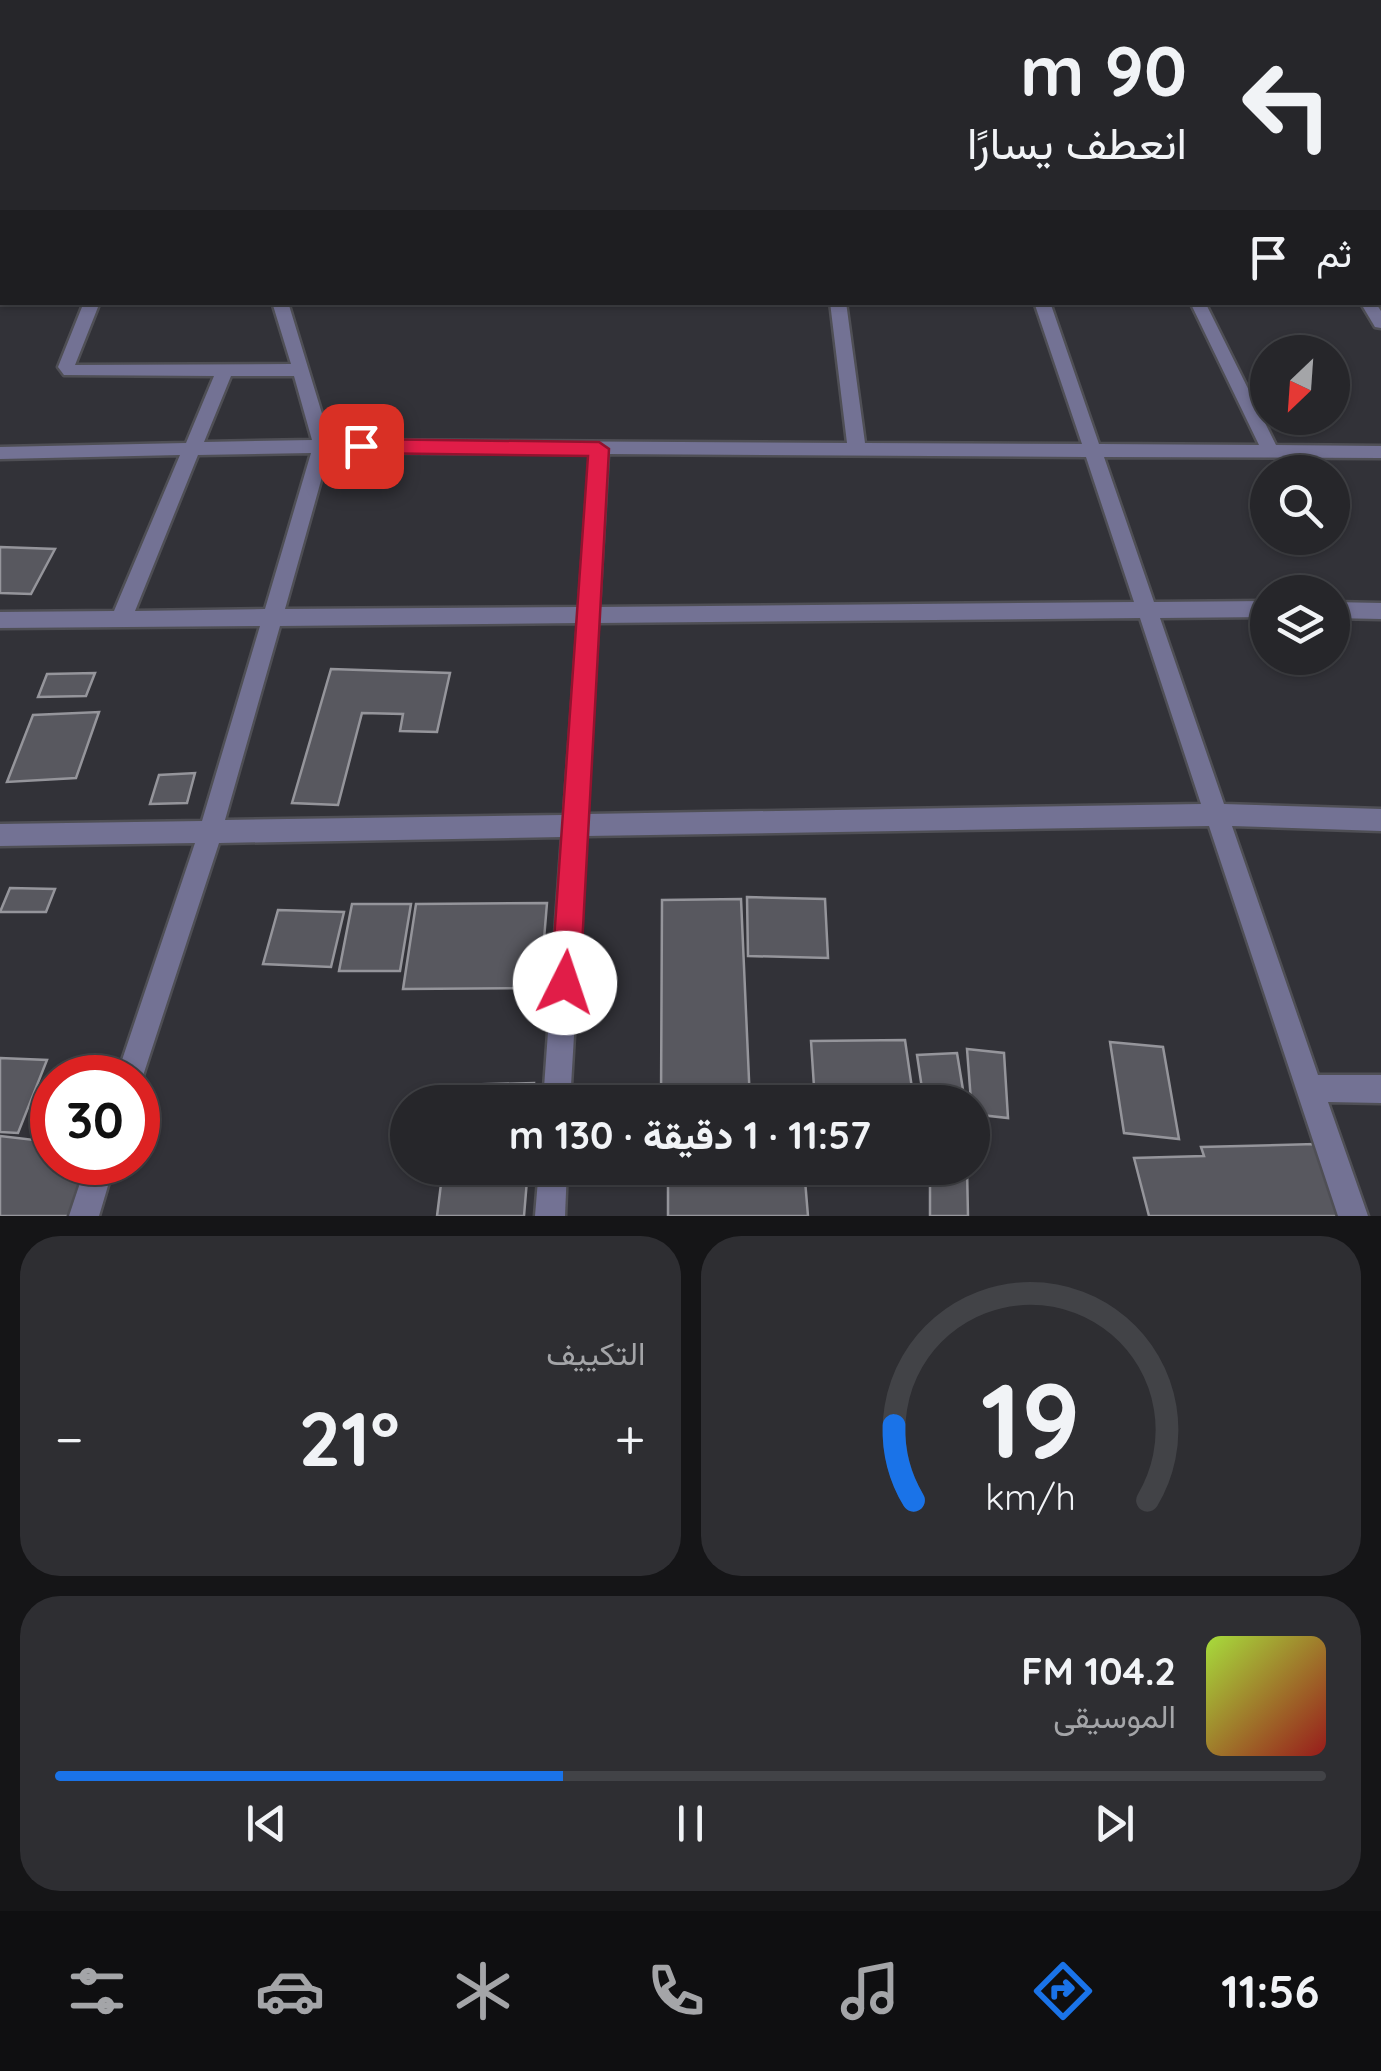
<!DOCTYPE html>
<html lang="ar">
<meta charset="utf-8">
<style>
body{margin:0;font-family:Quicksand,Vazirmatn,sans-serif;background:#2e2e32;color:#f1f3f6;direction:rtl;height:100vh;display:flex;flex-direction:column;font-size:38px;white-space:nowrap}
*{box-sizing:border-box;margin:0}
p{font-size:32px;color:#a4a5a8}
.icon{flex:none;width:55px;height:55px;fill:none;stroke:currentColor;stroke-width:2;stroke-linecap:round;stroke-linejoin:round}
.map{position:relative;height:1216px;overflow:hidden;direction:ltr}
.drawer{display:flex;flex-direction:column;gap:20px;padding:20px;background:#151517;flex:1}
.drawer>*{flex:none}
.guide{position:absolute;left:0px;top:0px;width:1382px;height:305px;box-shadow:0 2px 8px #0004,0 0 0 2px #424347;direction:rtl;background:#26262a;color:#f1f3f6;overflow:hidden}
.needle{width:65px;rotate:205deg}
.fabs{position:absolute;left:1250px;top:335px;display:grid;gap:20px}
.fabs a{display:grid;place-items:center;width:100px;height:100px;border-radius:50%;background:#26262a;box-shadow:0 2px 8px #0004,0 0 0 2px #424347;font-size:50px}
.speed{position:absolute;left:30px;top:1055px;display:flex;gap:20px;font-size:50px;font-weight:700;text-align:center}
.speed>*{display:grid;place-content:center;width:130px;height:130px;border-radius:50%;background:#26262a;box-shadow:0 2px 8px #0004,0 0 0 2px #424347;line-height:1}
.speed .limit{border:15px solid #d22;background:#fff;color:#111}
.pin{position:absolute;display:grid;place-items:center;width:85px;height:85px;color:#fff;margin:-42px;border-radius:20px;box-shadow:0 5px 15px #0006}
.me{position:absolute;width:110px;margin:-55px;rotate:4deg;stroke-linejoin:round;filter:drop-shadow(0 0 8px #0008)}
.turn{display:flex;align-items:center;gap:35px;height:210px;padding:0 30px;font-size:45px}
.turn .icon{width:130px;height:130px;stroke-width:2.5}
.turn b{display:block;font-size:70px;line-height:85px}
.then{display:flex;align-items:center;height:95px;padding:0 30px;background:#0003;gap:20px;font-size:38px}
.big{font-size:75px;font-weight:800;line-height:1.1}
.drawer .card{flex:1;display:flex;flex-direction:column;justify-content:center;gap:15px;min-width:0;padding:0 35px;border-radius:40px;background:#2e2e32}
.drawer .dial{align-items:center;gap:0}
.dial svg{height:260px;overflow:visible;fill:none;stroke:#424347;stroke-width:7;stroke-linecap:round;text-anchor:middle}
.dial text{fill:#f1f3f6;stroke:none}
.song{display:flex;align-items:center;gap:30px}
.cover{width:120px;height:120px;border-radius:15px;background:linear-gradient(135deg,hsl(80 70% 55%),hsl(0 70% 35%))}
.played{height:10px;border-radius:5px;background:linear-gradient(90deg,#1a73e8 40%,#424347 40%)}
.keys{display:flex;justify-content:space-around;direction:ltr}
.heat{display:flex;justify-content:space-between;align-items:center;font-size:55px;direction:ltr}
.drawer .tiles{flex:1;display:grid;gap:20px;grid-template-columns:1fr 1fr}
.card:last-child{grid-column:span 2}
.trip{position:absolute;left:390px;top:1085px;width:600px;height:100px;border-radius:50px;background:#26262a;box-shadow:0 2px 8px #0004,0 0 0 2px #424347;font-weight:800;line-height:100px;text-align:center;direction:rtl}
.tabs{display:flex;height:160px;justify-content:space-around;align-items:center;background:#0f0f11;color:#a4a5a8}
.tabs .icon{width:70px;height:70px}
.tabs .on{color:#1a73e8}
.tabs b{font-size:45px;color:#f1f3f6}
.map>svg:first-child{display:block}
.building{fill:#58585f;stroke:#95959b;stroke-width:2.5}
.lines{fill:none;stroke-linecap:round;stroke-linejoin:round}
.minor-casing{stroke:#4f4f55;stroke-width:5}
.tertiary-casing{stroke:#4f4f55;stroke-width:5}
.trunk-casing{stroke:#4f4f55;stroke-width:4}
.minor{fill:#737294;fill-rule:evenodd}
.tertiary{fill:#737294;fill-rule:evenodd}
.trunk{fill:#c2c0f3;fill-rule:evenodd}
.route{fill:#e11d48;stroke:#92132f;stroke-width:2.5}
</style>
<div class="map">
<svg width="1381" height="1216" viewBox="0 0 1381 1216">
<rect width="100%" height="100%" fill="#323238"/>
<g class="building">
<rect x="788" y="0" width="139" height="2"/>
<polygon points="0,547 55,549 31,594 0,593"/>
<polygon points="331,669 450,673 437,732 400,731 403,714 362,713 338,805 292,803"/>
<polygon points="95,673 86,696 38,697 47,674"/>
<polygon points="99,712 76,778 7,782 33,715"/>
<polygon points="195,773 187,803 150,804 159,775"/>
<polygon points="10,888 55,889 46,912 0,912"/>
<polygon points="747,897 825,899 828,958 748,956"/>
<polygon points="741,899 750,1102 661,1102 662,900"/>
<polygon points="547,903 540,988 403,989 416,904"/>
<polygon points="352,904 411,904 400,971 339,971"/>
<polygon points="278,910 344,912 331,967 263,964"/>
<polygon points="905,1040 914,1102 815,1102 811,1041"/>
<polygon points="1110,1042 1163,1047 1179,1139 1124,1133"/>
<polygon points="967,1049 1004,1053 1008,1118 972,1114"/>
<polygon points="957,1053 965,1102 924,1102 917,1055"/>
<polygon points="0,1058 47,1060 18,1133 0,1132"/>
<polygon points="534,1083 532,1102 451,1102 453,1085"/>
<polygon points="0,1136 52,1142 52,1162 92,1162 71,1216 0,1216"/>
<polygon points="1315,1144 1340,1216 1149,1216 1134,1158 1204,1156 1201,1147"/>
<polygon points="443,1168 528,1168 524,1216 437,1216"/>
<polygon points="668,1168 804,1168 808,1216 668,1216"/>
<polygon points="930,1168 967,1168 968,1216 930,1216"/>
</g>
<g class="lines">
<defs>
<g id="minor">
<polygon points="928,0 938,0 939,2 929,2"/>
<polygon points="1161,0 1171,0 1172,2 1162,2"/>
<polygon points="1361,0 1373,0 1374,2 1362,2"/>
<rect x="1380" y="12" width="1" height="7"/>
<rect x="1380" y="29" width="1" height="6"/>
<rect x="1380" y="125" width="1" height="8"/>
<polygon points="0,269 2,270 2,279 0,279"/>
<path d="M 84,302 L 100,302 L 75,365 L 291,364 L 272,302 L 288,302 L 330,440 L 847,443 L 830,302 L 846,302 L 865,443 L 1082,444 L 1034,302 L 1050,302 L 1099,444 L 1259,445 L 1190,302 L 1205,302 L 1276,445 L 1381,446 L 1381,458 L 1104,457 L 1154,602 L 1268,601 L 1268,617 L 1160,618 L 1224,804 L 1381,809 L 1381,831 L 1232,826 L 1318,1075 L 1381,1075 L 1381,1103 L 1328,1102 L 1368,1216 L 1338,1216 L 1209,826 L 586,836 L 570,1102 L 543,1102 L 562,837 L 219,843 L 139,1088 L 138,1078 L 116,1078 L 195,843 L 0,846 L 0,824 L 202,821 L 260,626 L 0,628 L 0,612 L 114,611 L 180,455 L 0,459 L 0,447 L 186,443 L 214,376 L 64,375 L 58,367 ZM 231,376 L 294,376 L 312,440 L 204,442 ZM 329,452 L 590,454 L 579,607 L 285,609 ZM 311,453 L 265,609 L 135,611 L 198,455 ZM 608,454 L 1086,457 L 1134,602 L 599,607 ZM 1140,618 L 1201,804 L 587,814 L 598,623 ZM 578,623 L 564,815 L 225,820 L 280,626 Z"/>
<polygon points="1360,302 1375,302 1381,311 1381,328 1375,327"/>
<polygon points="1332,602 1381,603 1381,619 1332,618"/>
<polygon points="87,1162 115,1162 99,1216 69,1216"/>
<polygon points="539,1168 567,1168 565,1216 535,1216"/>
</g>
<polygon id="tertiary" points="14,0 25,0 26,2 15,2"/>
<polygon id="trunk" points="2,37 2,47 0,48 0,38"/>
</defs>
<use href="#minor" class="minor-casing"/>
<use href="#tertiary" class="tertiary-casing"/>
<use href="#trunk" class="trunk-casing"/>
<use href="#minor" class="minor"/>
<use href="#tertiary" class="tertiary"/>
<use href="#trunk" class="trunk"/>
</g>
<polygon class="route" points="361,439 599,442 609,449 580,983 576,994 565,998 555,994 551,983 588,456 361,453 351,446"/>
</svg>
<div class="fabs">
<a><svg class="needle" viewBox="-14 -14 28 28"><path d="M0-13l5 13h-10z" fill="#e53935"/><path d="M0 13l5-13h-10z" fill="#a4a5a8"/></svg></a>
<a><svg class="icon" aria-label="search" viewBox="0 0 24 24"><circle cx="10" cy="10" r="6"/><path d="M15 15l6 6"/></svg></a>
<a><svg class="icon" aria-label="layers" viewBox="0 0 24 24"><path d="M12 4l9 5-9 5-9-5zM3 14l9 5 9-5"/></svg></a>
</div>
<div class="speed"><div class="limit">30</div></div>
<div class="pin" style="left:361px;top:446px;background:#d93025"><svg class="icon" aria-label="arrive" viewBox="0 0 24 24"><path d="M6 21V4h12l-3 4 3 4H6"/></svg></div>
<svg class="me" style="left:565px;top:983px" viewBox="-20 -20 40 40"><circle r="19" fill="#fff"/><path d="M0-13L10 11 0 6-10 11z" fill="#e11d48"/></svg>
<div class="trip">11:57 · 1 دقيقة · 130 m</div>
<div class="guide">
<div class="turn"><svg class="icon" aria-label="left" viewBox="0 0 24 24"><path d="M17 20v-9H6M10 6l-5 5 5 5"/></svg><div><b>90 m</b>انعطف يسارًا</div></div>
<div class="then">ثم<svg class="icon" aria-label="arrive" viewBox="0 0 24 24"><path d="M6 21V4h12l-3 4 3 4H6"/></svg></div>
</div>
</div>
<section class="drawer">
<div class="tiles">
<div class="card dial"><svg viewBox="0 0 100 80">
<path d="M14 69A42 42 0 1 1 86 69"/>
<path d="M14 69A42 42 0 0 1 8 46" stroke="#1a73e8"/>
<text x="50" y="56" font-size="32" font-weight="700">19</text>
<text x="50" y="72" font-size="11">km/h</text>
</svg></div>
<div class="card"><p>التكييف</p>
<div class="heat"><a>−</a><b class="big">21°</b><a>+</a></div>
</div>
<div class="card">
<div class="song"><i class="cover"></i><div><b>104.2 FM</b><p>الموسيقى</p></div></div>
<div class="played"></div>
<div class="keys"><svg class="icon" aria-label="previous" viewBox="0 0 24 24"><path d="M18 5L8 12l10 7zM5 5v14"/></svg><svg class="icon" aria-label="pause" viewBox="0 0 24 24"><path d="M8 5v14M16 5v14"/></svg><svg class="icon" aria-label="next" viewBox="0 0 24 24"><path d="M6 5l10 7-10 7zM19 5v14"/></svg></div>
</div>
</div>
</section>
<nav class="tabs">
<b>11:56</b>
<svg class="icon on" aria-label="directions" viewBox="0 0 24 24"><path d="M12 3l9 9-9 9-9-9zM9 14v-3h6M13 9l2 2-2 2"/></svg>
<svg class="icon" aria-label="music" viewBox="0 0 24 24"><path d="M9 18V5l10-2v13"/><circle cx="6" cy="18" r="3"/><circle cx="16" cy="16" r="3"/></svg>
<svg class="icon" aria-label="phone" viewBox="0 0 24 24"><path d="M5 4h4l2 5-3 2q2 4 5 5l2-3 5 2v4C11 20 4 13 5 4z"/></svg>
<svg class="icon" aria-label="climate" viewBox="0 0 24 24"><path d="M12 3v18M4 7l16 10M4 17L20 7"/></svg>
<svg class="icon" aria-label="car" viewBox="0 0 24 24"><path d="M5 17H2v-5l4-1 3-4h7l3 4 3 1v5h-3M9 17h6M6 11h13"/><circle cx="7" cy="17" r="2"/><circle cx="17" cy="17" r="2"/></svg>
<svg class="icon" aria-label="filters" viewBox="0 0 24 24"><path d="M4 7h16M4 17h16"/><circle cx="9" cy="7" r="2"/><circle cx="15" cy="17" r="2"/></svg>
</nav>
